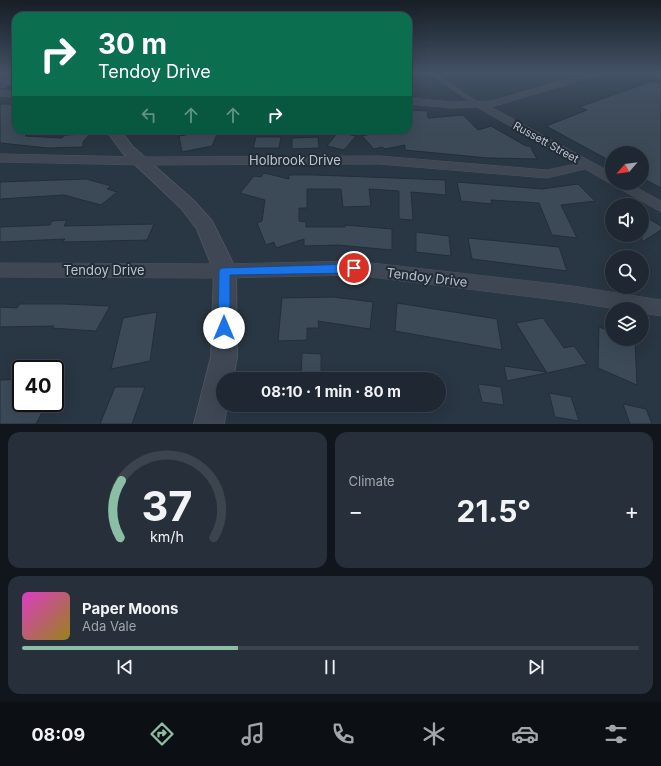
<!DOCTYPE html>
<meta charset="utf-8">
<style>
body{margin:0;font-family:Inter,sans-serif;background:#27303a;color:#f1f3f6;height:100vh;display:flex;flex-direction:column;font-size:15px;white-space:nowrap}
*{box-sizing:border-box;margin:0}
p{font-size:13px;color:#a1a6ac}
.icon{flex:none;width:22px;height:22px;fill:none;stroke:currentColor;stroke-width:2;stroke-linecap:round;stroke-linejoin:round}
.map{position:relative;height:424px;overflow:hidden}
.panel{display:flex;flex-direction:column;gap:8px;padding:8px;background:#11161c;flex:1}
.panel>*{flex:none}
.top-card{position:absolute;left:12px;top:12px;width:400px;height:122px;border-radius:12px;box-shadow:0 4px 16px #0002,0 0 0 1px #3c444d;background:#0b6e4f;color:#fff;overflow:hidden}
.needle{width:26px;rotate:242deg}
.fabs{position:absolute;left:605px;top:146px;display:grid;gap:8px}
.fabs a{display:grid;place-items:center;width:44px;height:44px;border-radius:50%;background:#1f2832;box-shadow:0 4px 16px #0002,0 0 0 1px #3c444d;font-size:20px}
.speed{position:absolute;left:12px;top:360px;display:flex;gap:8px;font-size:20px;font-weight:700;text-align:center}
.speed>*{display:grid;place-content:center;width:52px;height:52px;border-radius:50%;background:#1f2832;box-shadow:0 4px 16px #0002,0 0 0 1px #3c444d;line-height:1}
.speed .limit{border:2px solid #111;border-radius:6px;background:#fff;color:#111}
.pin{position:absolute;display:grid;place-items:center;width:34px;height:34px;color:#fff;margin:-17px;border:2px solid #fff;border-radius:50%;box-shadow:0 1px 4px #0007}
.me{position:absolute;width:44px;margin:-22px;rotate:0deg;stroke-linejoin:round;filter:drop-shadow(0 0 3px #0008)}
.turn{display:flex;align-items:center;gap:14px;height:84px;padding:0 20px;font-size:18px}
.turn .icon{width:52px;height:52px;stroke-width:2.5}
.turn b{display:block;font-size:28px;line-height:34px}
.lanes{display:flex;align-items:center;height:38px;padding:0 20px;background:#0003;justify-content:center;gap:20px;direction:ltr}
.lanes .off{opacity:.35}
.big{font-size:30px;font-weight:700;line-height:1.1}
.panel .card{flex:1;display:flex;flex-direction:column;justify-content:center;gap:6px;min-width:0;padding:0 14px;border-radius:12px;background:#27303a}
.panel .dial{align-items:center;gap:0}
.dial svg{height:104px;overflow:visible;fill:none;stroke:#3c444d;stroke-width:7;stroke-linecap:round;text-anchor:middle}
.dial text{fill:#f1f3f6;stroke:none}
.song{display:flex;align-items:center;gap:12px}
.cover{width:48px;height:48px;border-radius:6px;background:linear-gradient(135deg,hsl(310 70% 55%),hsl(50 70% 35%))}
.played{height:4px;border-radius:2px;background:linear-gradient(90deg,#8abfa5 35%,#3c444d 35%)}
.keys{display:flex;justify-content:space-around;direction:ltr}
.heat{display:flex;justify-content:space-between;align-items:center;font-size:22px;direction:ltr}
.panel .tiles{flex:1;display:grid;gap:8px;grid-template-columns:1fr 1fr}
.card:last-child{grid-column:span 2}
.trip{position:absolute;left:216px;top:372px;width:230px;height:40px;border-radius:20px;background:#1f2832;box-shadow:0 4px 16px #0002,0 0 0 1px #3c444d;font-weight:700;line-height:40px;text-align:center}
.dock{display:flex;height:64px;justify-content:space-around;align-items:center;background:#0c1014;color:#a1a6ac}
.dock .icon{width:28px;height:28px}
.dock .selected{color:#8abfa5}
.dock b{font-size:18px;color:#f1f3f6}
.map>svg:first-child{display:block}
.building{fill:#3c4a58;stroke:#242e3a}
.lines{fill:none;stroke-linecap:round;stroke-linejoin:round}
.service-casing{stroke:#4a535f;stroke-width:1}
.minor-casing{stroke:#4a535f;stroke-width:1}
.tertiary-casing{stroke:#4a535f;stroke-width:2}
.service{fill:#3e4753;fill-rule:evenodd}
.minor{fill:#3e4753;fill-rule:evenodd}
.tertiary{fill:#3e4753;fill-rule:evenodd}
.route{fill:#1a73e8;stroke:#114b97}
.labels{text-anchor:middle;stroke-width:4;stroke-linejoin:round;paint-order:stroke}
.far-street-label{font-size:11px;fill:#bbc3cc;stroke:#222c38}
.street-label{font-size:13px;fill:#bbc3cc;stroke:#222c38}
</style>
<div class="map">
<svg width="661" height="424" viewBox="0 0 661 424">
<rect width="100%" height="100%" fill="#293643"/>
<g class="building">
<polygon points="0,73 16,74 16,82 4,89 0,89"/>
<polygon points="653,81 661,83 661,188 642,178 642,153 612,153 612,162 546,126 587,110 579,107"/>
<polygon points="0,104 16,104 16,130 32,131 25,136 62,138 65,135 90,134 83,142 83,147 48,148 0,143"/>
<polygon points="408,110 427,111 428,118 463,115 478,130 491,126 526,146 530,146 537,159 488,158 405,150 405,145 385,149 382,147 374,149 362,136 389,130 408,130"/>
<polygon points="204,130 219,130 212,146 182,152 179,136 204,132"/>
<polygon points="338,132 356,136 344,150 327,146"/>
<polygon points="256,137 281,137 279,148 253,148"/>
<polygon points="318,137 319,148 292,149 292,138"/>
<polygon points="264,173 289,179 289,175 315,175 445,180 446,195 411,192 413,220 399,219 399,191 369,189 371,206 343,207 341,189 307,189 307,208 299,208 299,221 306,222 306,227 345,227 345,225 392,229 392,250 338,245 304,246 304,239 276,248 274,242 266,245 257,223 262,221 265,200 240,193 254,176 261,177"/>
<polygon points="86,179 111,186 107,189 117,192 101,205 64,195 0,199 0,182"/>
<polygon points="457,182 542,189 578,184 595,201 561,205 577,238 552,235 539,203 491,200 492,204 461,201"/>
<polygon points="642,215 661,226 661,230 642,242"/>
<polygon points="67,220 64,226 154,224 147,240 62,242 65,239 0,242 0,227 50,225 52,221"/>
<polygon points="416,232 449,236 451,256 416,252"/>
<polygon points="468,238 559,247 567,271 472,259"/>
<polygon points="333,297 373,302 370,329 318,321 319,328 307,328 307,340 278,341 282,298"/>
<polygon points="397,303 497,319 502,350 395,331"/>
<polygon points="20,304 64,304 110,306 96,331 52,328 54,326 0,327 0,307 17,308"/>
<polygon points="157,312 150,361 111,369 123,318"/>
<polygon points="543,318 564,348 574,346 587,364 547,373 516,323"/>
<polygon points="599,327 612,332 612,339 630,339 635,341 637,385 598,368"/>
<polygon points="302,353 321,354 321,379 301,379"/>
<polygon points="504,366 546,372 546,373 507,381"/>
<polygon points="21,379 21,403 47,403 36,424 0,424 0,380"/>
<polygon points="478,384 501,387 504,405 482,402"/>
<polygon points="115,387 145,387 132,424 100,424"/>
<polygon points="549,393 571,397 579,421 555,417"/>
<polygon points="623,404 646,409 652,424 630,424"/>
</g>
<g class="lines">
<defs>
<polygon id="service" points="429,73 434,73 482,105 478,106"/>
<g id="minor">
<polygon points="590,73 605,73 491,107 612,173 612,183 628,183 661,201 661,212 585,169 547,178 379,164 142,165 0,162 0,154 142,157 379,156 547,170 576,164 477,107 453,108 408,104 408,98 453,102 491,101"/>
<polygon points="0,90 16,91 16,97 0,96"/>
<polygon points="354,261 573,286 661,300 661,316 642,313 642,309 616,309 573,302 354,275 225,278 0,277 0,263 225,264"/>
</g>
<g id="tertiary">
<polygon points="651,73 661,73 661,78"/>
<polygon points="106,130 120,130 133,147 193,200 212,221 229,255 236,271 237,357 233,379 223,379 223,405 227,405 224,424 194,424 211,357 214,271 197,229 181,208 123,153"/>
</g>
</defs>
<use href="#service" class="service-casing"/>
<use href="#minor" class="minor-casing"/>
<use href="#tertiary" class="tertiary-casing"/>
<use href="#service" class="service"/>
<use href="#minor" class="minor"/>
<use href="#tertiary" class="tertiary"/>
</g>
<linearGradient id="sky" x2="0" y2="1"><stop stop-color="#171e25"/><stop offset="0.55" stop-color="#435266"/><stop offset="1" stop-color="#435266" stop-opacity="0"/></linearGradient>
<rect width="661" height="133" fill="url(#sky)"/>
<polygon class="route" points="354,264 359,268 354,273 230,275 230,328 229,332 224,334 220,332 218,328 219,271 221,268"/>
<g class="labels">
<g class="far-street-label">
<text transform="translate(546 142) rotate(29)" y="4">Russett Street</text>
</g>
<g class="street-label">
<text x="295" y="165">Holbrook Drive</text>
<text x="104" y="275">Tendoy Drive</text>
<text transform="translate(427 277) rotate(7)" y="5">Tendoy Drive</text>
</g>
</g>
</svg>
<div class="fabs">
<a><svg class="needle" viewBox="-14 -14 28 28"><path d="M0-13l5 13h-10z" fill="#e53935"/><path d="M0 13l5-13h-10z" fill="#a1a6ac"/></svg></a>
<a><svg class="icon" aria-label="sound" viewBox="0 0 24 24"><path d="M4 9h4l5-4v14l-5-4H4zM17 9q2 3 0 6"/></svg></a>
<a><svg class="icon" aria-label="search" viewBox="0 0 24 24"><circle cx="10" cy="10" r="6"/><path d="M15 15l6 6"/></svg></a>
<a><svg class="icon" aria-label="layers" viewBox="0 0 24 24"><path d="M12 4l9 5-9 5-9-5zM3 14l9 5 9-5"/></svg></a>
</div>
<div class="speed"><div class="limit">40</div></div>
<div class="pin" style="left:354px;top:268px;background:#d93025"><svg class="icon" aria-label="arrive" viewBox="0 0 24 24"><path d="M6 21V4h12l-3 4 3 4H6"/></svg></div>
<svg class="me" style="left:224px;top:328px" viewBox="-20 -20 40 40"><circle r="19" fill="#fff"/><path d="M0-13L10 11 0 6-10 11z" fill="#1a73e8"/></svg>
<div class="trip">08:10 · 1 min · 80 m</div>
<div class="top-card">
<div class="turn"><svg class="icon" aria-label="right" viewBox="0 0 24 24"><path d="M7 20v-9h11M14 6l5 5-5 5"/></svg><div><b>30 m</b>Tendoy Drive</div></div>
<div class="lanes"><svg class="icon off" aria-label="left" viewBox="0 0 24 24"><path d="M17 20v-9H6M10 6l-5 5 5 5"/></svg><svg class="icon off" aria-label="ahead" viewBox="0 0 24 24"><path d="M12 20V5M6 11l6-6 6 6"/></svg><svg class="icon off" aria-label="ahead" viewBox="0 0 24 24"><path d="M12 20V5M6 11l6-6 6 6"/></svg><svg class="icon" aria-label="right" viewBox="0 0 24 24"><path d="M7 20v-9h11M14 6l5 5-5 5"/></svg></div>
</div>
</div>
<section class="panel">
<div class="tiles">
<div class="card dial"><svg viewBox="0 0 100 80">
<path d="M14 69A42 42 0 1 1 86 69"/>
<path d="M14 69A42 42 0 0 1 15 25" stroke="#8abfa5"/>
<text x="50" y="56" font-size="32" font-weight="700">37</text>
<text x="50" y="72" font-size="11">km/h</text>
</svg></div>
<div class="card"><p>Climate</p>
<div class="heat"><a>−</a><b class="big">21.5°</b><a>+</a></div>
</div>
<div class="card">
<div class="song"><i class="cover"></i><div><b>Paper Moons</b><p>Ada Vale</p></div></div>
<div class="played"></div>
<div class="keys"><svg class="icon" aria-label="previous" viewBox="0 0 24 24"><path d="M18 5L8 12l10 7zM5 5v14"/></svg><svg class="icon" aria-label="pause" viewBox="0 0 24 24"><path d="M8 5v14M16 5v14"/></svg><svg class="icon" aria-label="next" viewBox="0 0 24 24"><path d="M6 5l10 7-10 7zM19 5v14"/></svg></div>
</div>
</div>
</section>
<nav class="dock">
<b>08:09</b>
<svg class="icon selected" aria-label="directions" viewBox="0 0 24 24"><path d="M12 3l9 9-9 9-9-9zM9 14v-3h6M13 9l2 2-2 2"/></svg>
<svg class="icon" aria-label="music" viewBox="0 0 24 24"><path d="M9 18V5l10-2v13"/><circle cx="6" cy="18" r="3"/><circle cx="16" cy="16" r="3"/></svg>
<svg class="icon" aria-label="phone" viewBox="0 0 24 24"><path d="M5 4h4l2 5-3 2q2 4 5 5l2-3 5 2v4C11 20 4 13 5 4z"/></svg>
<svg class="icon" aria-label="climate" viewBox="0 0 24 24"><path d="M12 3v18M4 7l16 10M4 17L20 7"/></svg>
<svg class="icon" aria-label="car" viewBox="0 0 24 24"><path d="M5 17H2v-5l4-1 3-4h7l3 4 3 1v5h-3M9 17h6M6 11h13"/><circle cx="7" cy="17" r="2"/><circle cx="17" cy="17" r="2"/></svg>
<svg class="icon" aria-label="filters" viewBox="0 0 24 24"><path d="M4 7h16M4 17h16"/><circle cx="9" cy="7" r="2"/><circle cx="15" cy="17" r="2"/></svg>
</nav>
